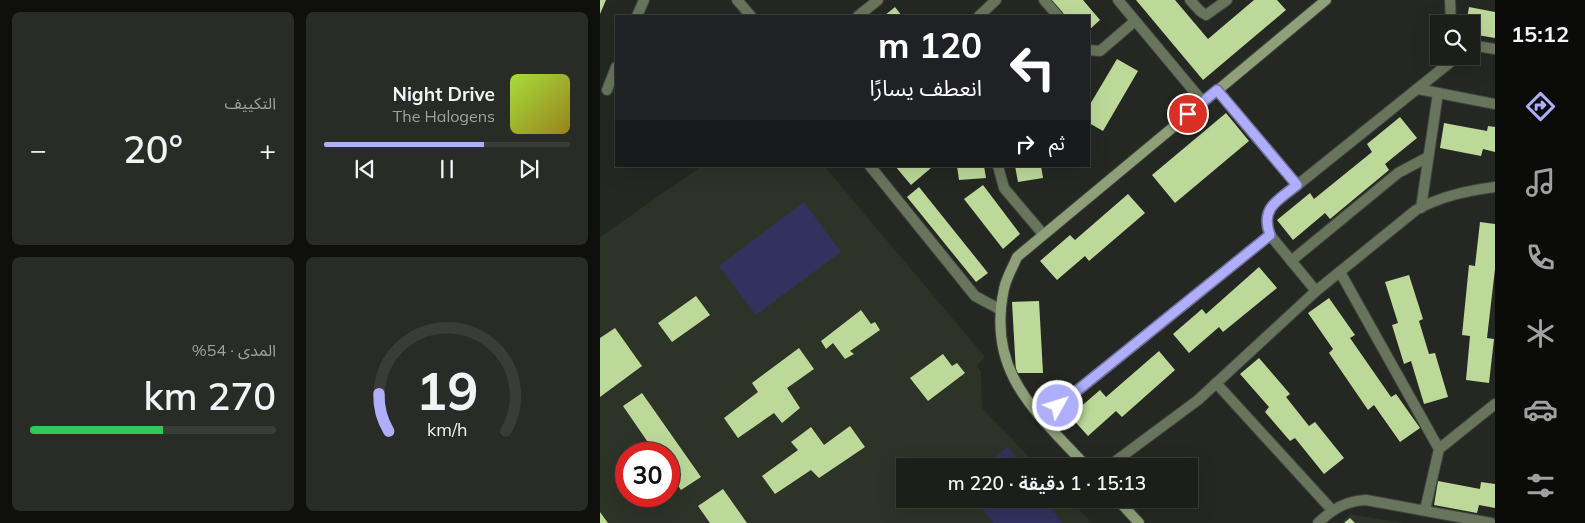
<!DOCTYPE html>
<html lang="ar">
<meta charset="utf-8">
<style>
body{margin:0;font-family:Mulish,"Noto Sans Arabic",sans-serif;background:#292b27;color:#f1f3f6;direction:rtl;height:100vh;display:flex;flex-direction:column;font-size:19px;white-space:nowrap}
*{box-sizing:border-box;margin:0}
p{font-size:16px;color:#a0a2a2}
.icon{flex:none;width:28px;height:28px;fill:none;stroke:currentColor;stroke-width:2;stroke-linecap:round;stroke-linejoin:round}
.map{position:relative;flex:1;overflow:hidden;direction:ltr}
.drawer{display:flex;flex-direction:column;gap:12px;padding:12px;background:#0f100e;width:600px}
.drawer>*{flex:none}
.top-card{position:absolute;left:15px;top:15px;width:475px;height:152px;border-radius:0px;box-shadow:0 5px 20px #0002,0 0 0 1px #3a3c39;direction:rtl;background:#202124;color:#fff;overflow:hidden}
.controls{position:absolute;left:830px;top:15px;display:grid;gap:10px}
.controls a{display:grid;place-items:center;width:50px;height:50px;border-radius:0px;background:#1c1e1a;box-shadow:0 5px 20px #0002,0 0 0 1px #3a3c39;font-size:25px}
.speed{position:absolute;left:15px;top:442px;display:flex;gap:10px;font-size:25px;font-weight:700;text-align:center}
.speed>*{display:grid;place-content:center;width:65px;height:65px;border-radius:50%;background:#1c1e1a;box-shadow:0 5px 20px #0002,0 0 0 1px #3a3c39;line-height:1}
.speed .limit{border:8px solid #d22;background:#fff;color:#111}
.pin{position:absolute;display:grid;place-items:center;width:42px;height:42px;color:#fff;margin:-21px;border:2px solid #fff;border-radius:50%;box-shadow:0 1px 5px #0007}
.me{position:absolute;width:55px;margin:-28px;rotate:51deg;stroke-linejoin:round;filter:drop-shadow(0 0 4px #0008)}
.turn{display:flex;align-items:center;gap:18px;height:105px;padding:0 25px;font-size:22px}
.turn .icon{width:65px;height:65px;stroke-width:2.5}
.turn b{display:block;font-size:35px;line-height:42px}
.then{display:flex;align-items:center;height:48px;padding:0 25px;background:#0003;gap:10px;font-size:19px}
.big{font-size:38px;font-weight:600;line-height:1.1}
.drawer .tile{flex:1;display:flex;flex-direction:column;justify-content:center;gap:8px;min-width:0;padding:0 18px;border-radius:8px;background:#292b27}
.drawer .dial{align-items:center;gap:0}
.dial svg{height:130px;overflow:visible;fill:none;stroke:#3a3c39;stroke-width:7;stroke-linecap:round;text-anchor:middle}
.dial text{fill:#f1f3f6;stroke:none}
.song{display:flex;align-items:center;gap:15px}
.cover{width:60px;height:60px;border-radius:8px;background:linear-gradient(135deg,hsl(80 70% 55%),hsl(50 70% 35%))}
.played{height:5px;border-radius:2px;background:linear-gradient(90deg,#aeaefa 65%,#3a3c39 65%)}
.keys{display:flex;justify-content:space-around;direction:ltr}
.heat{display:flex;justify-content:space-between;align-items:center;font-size:28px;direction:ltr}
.charge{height:8px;border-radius:4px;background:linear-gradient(90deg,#34c759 54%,#3a3c39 0)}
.drawer .tiles{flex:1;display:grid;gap:12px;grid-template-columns:repeat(2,1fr)}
.trip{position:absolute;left:296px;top:458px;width:302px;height:50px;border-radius:0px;background:#1c1e1a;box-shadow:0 5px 20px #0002,0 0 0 1px #3a3c39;font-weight:600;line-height:50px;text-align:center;direction:rtl}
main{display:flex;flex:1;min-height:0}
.tabs{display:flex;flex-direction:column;width:90px;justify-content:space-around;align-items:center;background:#0b0c0a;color:#a0a2a2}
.tabs .icon{width:35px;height:35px}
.tabs .active{color:#aeaefa}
.tabs b{font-size:22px;color:#f1f3f6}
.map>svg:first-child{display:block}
.built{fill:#2e3328;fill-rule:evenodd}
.green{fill:#33315e}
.building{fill:#bdd99a}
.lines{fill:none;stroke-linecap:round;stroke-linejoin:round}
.street-casing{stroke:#41443e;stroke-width:12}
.secondary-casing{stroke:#41443e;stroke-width:12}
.street{stroke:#68745b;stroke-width:10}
.secondary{stroke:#8ea078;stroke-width:10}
.route-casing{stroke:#7171a2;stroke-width:12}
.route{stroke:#aeaefa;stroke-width:9}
</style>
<main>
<nav class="tabs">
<b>15:12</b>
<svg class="icon active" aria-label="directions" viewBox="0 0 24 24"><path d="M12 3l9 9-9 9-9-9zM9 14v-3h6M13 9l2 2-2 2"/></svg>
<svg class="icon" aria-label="music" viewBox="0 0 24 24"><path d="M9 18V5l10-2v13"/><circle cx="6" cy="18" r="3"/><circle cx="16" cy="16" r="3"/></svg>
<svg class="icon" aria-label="phone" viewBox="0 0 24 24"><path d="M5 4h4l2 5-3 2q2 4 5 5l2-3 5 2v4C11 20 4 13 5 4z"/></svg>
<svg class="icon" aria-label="climate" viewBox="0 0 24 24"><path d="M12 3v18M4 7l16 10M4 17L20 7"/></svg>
<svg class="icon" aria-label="car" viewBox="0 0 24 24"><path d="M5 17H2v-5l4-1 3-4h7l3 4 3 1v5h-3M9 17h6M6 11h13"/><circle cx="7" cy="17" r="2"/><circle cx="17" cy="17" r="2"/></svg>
<svg class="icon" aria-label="filters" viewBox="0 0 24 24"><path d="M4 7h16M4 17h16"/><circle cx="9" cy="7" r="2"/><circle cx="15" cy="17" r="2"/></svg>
</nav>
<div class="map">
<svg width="895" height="523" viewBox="0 0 895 523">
<rect width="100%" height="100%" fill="#252822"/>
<g class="built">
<path d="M 102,166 L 224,166 L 385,357 L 377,366 L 381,372 L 382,408 L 438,466 L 305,466 L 305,499 L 469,499 L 492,523 L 0,523 L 0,237 ZM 26,454 L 69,454 L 69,496 L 26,496 Z"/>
<polygon points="750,514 803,523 741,523"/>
</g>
<g class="green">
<polygon points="204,202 241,252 156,315 119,266"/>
<polygon points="408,447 422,466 382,466"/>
<polygon points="375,499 445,499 462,523 393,523"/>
</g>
<g class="building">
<polygon points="0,0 6,0 0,14"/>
<polygon points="449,0 483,0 500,20 489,30 489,16 463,16"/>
<polygon points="536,0 575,0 608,39 654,0 677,0 686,10 603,80"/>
<polygon points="295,7 302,16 284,16"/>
<polygon points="869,7 895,12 895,38 871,34 871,24 866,24"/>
<polygon points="517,59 538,71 503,131 489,123 489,106"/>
<polygon points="626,113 649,141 575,203 552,175"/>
<polygon points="800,117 817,138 785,164 789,170 730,219 725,213 693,240 677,220 710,193 714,199 772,152 767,144"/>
<polygon points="844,123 887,131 888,126 895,127 895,152 883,149 881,156 840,148"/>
<polygon points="295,166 330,166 331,168 311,185"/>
<polygon points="357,166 384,166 386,178 359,180"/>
<polygon points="415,166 441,166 443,178 418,182"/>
<polygon points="383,185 420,234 403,249 364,199"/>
<polygon points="319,187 388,273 376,282 307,197"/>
<polygon points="528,194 545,213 489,261 485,256 457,280 440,261 470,235 475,240"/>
<polygon points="880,222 895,224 895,269 887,338 894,339 889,383 866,380 870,336 862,335 869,265 875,266"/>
<polygon points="659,267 677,288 623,332 619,327 589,353 573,334 602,309 606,314"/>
<polygon points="809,275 823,319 819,321 829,354 835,353 848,397 824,404 811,361 804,364 792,325 798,323 785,282"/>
<polygon points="96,296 110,315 72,342 58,323"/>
<polygon points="729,298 755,335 750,338 791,397 796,394 820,428 800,442 774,405 768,410 729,353 733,349 708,313"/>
<polygon points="439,301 443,373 416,373 412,302"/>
<polygon points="261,310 271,324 275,322 280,330 250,351 254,354 245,359 233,343 226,349 221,341"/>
<polygon points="15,328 42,366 0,397 0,338"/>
<polygon points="199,348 214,369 187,388 200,408 182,423 174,413 138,438 124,418 158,392 152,383"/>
<polygon points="559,351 575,370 522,417 516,411 488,436 470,416 500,390 506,397"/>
<polygon points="343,354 352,366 357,363 365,373 328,401 310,378"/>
<polygon points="659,358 690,394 686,397 709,426 715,422 744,458 724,474 695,438 690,441 665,412 669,407 640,374"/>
<polygon points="42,393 101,477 81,490 69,472 69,454 56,454 23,406"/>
<polygon points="250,426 265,447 219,478 211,470 175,494 162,476 198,450 191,442 211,427 224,445"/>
<polygon points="838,481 880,489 881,482 895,484 895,508 879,505 877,513 834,505"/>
<polygon points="123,489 147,523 110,523 98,506"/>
<polygon points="0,512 8,523 0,523"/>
<polygon points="750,518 755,523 744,523"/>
</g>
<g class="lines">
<defs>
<g id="street">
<polyline points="137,0 151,16"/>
<polyline points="444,0 458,16"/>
<polyline points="518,0 603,102"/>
<polyline points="590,0 600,11 606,15 627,0"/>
<polyline points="850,0 851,24"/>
<polyline points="37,16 44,0"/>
<polyline points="258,16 278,0"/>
<polyline points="379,16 396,0"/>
<polyline points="871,45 895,49"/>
<polyline points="489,50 500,51 535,21"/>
<polyline points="818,89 895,104"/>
<polyline points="7,90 16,67"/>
<polyline points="617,90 697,185"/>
<polyline points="270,166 375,296 401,310"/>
<polyline points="398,166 404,188 443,234"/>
<polyline points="821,208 838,93"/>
<path d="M 670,235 C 665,222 665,213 675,203 L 858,56"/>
<polyline points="691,261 798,173 828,157"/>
<polyline points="740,272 839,449"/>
<polyline points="616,383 732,510"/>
<polyline points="443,419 670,235 716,291"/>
<path d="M 509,466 L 598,400 L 716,291 L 816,210 C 841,196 867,191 895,187"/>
<polyline points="825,510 839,449 895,404"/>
<path d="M 718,523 C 733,509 745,501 766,500 L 891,523"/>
</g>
<g id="secondary">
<path d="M 486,466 C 436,412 386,372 404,289 C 406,278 413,267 417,257 L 726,0"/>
<polyline points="517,499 539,523"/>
</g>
</defs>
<use href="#street" class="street-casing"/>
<use href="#secondary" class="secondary-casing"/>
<use href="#street" class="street"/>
<use href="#secondary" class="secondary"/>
</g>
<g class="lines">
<defs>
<path id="route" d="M 458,406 L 670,235 C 660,208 678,200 697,185 L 617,90 L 588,114"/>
</defs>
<use href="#route" class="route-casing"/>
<use href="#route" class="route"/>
</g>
</svg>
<div class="controls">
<a><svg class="icon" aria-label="search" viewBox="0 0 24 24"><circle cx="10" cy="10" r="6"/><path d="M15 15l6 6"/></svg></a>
</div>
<div class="speed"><div class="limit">30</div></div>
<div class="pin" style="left:588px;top:114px;background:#d93025"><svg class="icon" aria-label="arrive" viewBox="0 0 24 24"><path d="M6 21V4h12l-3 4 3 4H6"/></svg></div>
<svg class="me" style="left:458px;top:406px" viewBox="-20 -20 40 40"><circle r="17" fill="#aeaefa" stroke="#fff" stroke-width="3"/><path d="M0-11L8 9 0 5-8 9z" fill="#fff"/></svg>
<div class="trip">15:13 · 1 دقيقة · 220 m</div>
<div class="top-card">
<div class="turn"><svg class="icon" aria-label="left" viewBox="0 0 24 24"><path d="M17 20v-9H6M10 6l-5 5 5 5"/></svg><div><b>120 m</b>انعطف يسارًا</div></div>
<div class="then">ثم<svg class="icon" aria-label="right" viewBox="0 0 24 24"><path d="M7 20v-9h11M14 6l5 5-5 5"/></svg></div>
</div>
</div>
<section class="drawer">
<div class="tiles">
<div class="tile">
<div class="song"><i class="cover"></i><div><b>Night Drive</b><p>The Halogens</p></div></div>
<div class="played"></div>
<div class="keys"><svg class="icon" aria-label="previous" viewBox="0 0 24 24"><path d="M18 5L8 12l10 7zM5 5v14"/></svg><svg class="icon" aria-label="pause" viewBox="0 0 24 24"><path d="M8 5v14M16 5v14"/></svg><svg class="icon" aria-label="next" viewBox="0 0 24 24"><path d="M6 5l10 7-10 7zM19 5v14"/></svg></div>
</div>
<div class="tile"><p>التكييف</p>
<div class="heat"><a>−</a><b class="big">20°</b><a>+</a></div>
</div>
<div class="tile dial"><svg viewBox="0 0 100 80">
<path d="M14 69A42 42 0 1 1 86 69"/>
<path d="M14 69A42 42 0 0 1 8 46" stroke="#aeaefa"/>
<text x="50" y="56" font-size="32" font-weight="700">19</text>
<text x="50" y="72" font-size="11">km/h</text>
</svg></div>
<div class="tile"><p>المدى · 54%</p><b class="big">270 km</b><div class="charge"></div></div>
</div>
</section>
</main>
